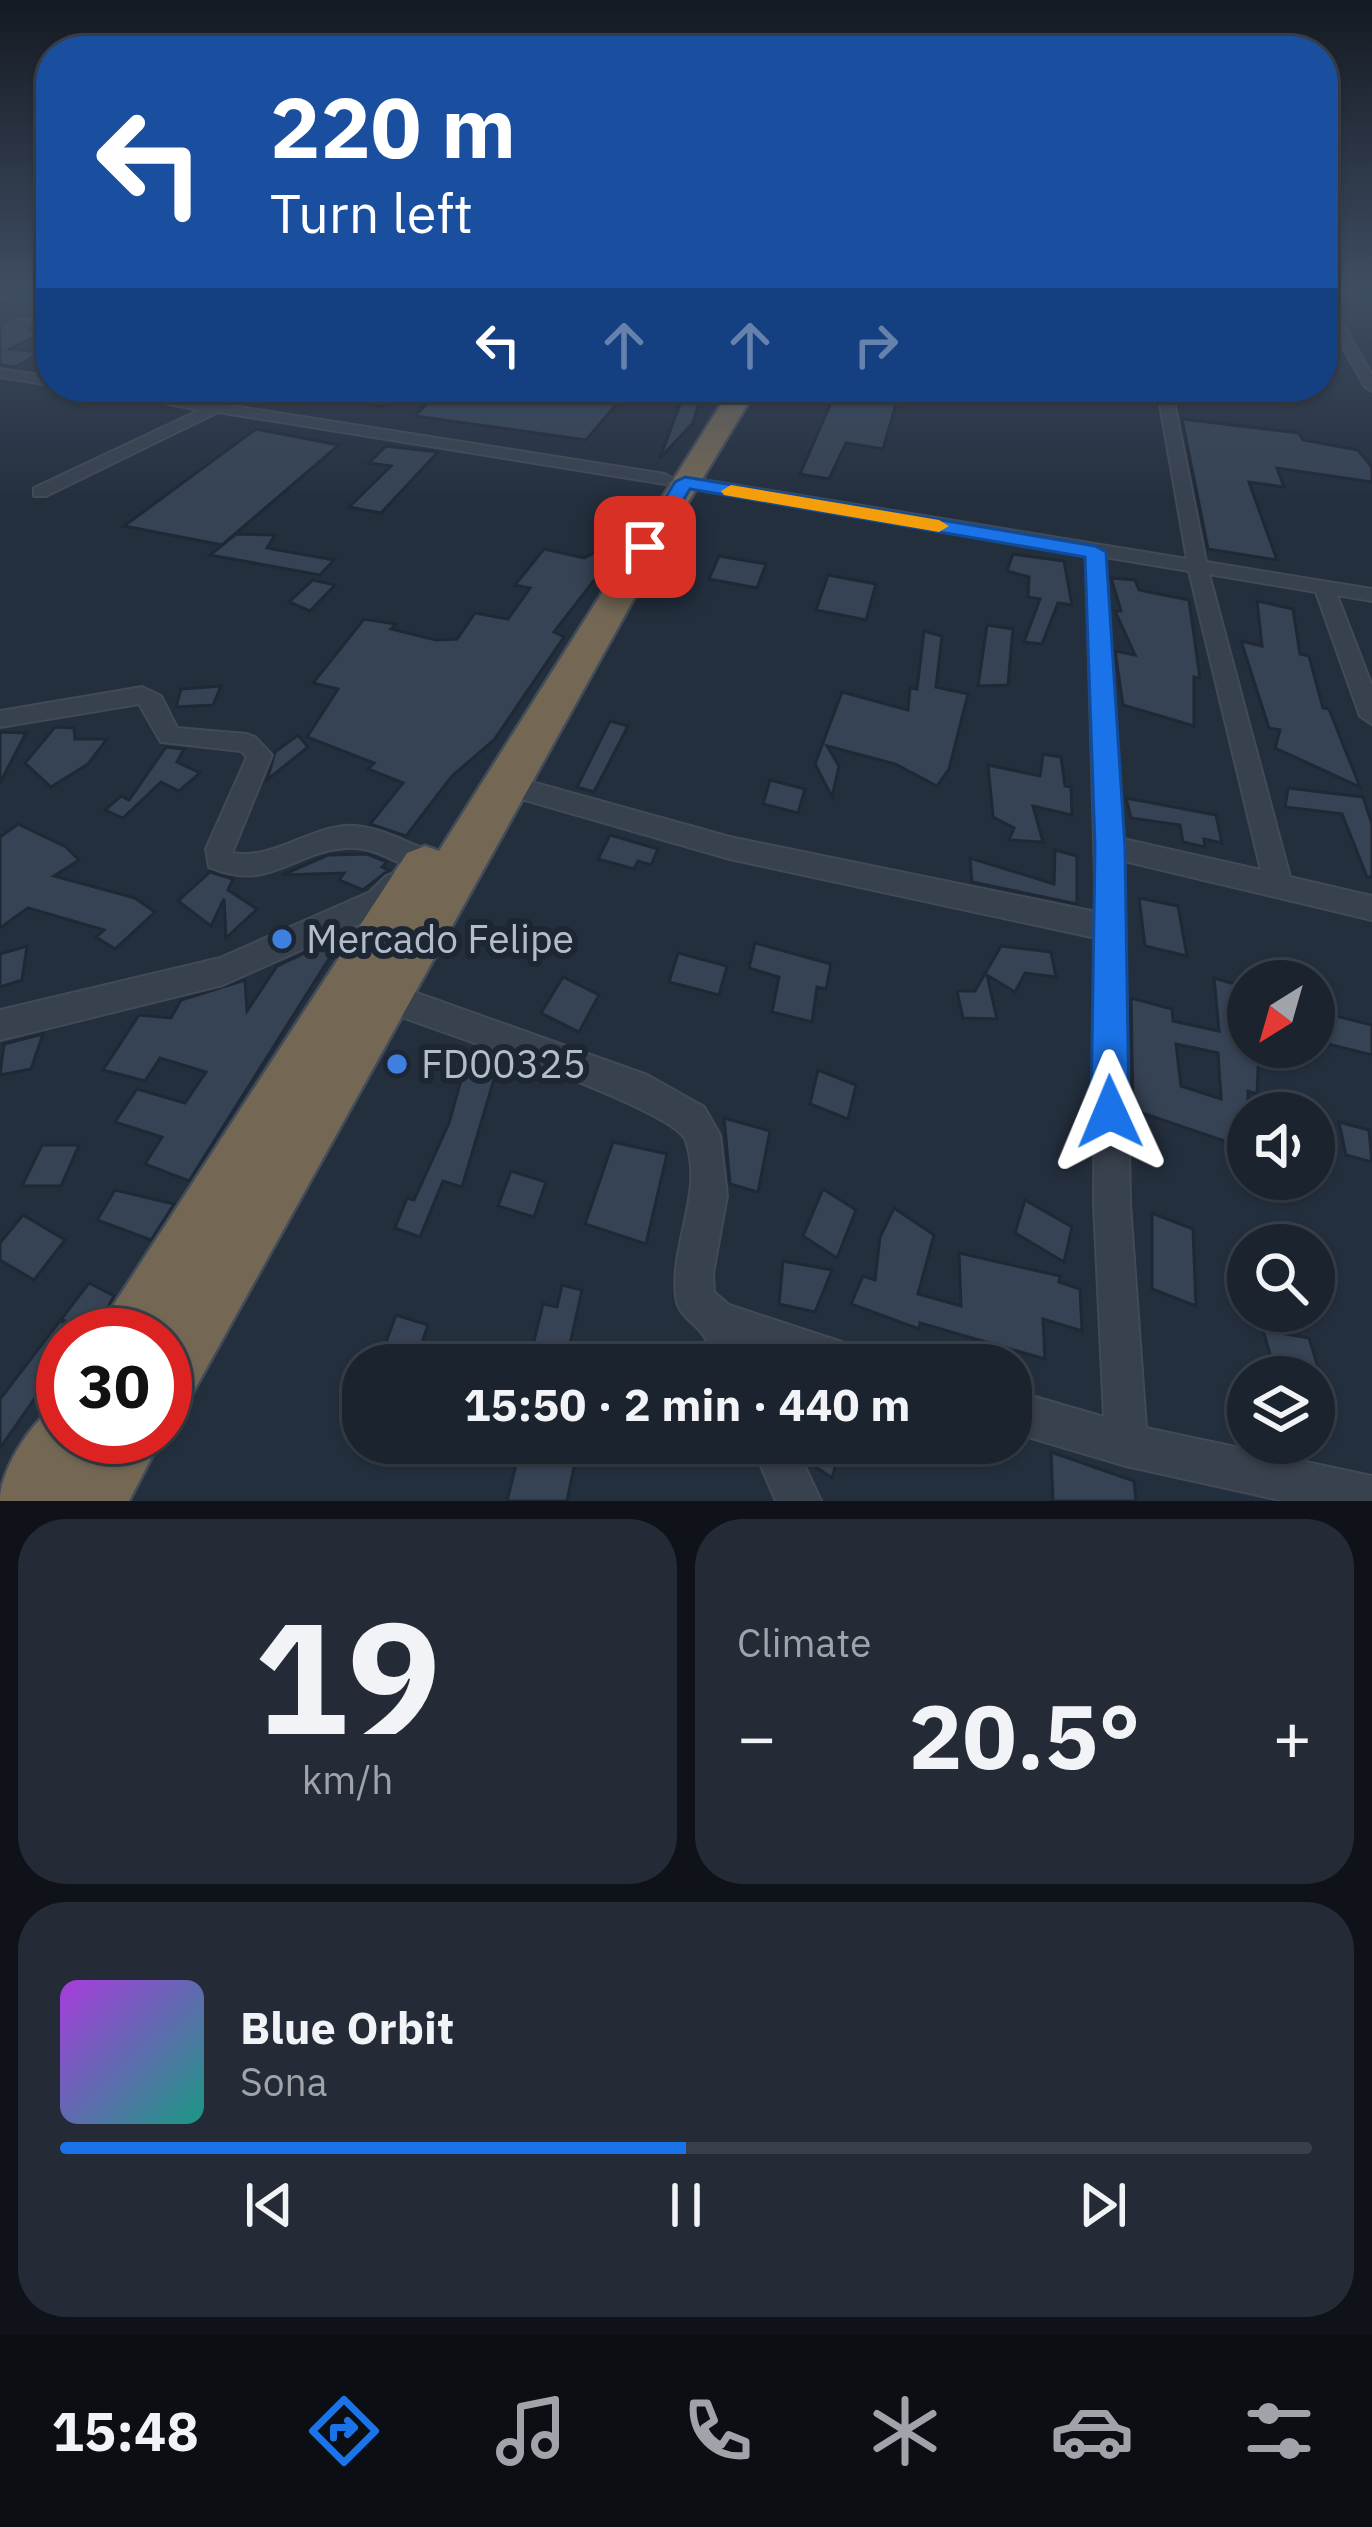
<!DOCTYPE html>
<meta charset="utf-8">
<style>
body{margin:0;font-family:"IBM Plex Sans",sans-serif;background:#242b36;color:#f1f3f6;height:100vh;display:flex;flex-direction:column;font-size:45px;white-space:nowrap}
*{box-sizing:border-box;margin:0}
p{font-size:39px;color:#a0a4aa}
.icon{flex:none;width:66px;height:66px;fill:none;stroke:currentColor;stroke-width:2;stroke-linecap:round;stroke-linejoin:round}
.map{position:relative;height:1501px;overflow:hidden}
.details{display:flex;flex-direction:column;gap:18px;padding:18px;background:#0f1319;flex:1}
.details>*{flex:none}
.top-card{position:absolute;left:36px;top:36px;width:1302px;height:366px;border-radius:48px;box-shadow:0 3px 9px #0004,0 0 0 3px #39404a;background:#1a4fa0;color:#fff;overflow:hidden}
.needle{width:78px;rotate:217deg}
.tools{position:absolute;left:1227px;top:960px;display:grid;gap:24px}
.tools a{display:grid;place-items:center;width:108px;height:108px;border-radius:50%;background:#1b232e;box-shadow:0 3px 9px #0004,0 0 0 3px #39404a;font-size:60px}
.speed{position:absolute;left:36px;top:1308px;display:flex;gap:24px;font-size:60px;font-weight:700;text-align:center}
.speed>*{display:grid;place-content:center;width:156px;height:156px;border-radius:50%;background:#1b232e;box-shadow:0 3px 9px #0004,0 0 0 3px #39404a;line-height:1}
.speed .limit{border:18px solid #d22;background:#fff;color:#111}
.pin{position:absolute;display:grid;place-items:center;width:102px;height:102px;color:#fff;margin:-51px;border-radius:24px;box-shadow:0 6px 18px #0006}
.me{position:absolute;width:132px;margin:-66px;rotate:359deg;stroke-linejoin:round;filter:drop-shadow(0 0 9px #0008)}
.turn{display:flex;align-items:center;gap:42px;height:252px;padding:0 36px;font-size:54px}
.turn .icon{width:156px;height:156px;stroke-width:2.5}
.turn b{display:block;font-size:84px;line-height:102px}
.lanes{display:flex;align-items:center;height:114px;padding:0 36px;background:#0003;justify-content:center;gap:60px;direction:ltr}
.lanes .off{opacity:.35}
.big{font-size:90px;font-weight:800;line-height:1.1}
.details .tile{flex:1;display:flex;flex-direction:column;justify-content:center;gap:18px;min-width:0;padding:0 42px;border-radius:48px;background:#242b36}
.details .dial{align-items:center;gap:0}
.dial b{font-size:156px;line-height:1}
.song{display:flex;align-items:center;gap:36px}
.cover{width:144px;height:144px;border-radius:18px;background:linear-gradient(135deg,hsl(280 70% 55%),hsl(170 70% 35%))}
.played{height:12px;border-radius:6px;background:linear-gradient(90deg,#1a73e8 50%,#39404a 50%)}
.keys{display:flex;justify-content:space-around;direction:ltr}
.heat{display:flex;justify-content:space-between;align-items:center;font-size:66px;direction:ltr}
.details .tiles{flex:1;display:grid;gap:18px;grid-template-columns:1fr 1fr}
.tile:last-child{grid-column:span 2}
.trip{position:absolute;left:342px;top:1344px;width:690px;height:120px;border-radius:48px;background:#1b232e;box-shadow:0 3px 9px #0004,0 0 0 3px #39404a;font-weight:800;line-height:120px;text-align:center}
.menu{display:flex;height:192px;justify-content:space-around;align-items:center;background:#0b0e12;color:#a0a4aa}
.menu .icon{width:84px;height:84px}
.menu .selected{color:#1a73e8}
.menu b{font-size:54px;color:#f1f3f6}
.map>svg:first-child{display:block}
.building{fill:#364354;stroke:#1f2835;stroke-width:3;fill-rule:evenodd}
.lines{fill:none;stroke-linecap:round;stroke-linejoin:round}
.street-casing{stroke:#414a57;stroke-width:4}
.highway-casing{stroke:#434c59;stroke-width:5}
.street{fill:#38414e;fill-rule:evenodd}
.highway{fill:#746855;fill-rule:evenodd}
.route{fill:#1a73e8;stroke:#114b97;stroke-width:3}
.slow{fill:#f59e0b}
.shop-dot{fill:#3f7fe0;stroke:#1d2633;stroke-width:4.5}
.labels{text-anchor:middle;stroke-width:12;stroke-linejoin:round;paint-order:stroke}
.near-poi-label{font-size:39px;fill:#b4bcc9;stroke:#1d2633;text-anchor:start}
</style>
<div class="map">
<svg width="1372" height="1501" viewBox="0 0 1372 1501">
<rect width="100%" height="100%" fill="#242f3e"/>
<g class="building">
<polygon points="19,315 50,316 30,329 49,330 10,349 41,352 16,367 0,365 0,325"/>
<polygon points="334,387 405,387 383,406 333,393"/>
<polygon points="516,387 587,387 627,392 586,440 415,416 432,398 456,403 472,392 503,399"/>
<polygon points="838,387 901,387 883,449 846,443 829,479 800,474"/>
<polygon points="681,401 699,403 693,423 660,458"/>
<polygon points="1182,419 1299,433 1303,440 1358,450 1372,467 1372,482 1277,468 1284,487 1249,482 1277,560 1208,549"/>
<polygon points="256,429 339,445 222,545 124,526"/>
<polygon points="386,446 438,452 381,513 349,507 391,466 369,463"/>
<polygon points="236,534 275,535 267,548 334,560 320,575 210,555"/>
<polygon points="544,549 584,558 594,553 610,560 554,632 564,637 494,740 452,776 406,836 370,824 403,783 368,769 374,763 307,737 338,689 313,683 364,619 396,624 391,629 436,640 457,639 475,613 508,619 530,588 515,585"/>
<polygon points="1013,554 1064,561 1072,605 1058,603 1042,644 1024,642 1040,599 1028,597 1029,577 1007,571"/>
<polygon points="719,556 766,564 757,588 709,579"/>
<polygon points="828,575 876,584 866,620 816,610"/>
<polygon points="1111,578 1135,580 1139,590 1189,600 1200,678 1194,677 1194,726 1123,705 1115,651 1135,655 1115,611 1121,611"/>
<polygon points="313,580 335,585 310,611 289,602"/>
<polygon points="1257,601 1293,609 1300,654 1309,656 1323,708 1329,709 1360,787 1275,748 1280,730 1269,728 1241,641 1262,646"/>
<polygon points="987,625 1013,629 1008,685 978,686"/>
<polygon points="924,631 942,636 936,687 968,694 949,769 937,786 895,764 827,746 839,766 832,797 815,764 842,692 908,710 910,688 917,689"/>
<polygon points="221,686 213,705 176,707 181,689"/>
<polygon points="610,721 628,726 594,792 577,787"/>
<polygon points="55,727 74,728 75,739 107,739 88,764 51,787 25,763"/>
<polygon points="0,732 26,733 0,783"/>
<polygon points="298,735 308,747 267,780 275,752"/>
<polygon points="166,747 184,749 177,762 200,773 179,791 161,782 123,818 105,810 121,796 129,800"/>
<polygon points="1043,754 1061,757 1065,786 1071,787 1072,815 1033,806 1043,842 1009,840 1014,828 993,817 988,765 1040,776"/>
<polygon points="770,780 805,789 798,813 763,804"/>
<polygon points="1288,788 1363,797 1372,824 1372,877 1367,877 1342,814 1285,807"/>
<polygon points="1126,798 1216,815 1222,843 1204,839 1205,847 1183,842 1180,825 1131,818"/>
<polygon points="18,824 66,847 79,860 54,876 135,898 155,912 115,949 96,937 104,930 28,908 0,928 0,837"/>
<polygon points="610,835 658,849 651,865 638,861 634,869 598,859"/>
<polygon points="1055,850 1077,856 1077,904 972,882 970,858 1054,884"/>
<polygon points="367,854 387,862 382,867 389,870 363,890 339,880 344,873 282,875 328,855"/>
<polygon points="210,872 233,879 228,890 257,909 226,938 224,899 211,926 178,901"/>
<polygon points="1139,898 1178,906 1187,956 1145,946"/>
<polygon points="344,935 189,1181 145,1164 162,1137 115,1122 137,1089 185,1103 206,1072 160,1058 145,1081 103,1070 139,1015 171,1018 181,1000 245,980 247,1011 277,966"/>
<polygon points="755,943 831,964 826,989 817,987 812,1022 772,1012 779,977 749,968"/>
<polygon points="27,946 22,980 0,987 0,954"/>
<polygon points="1001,946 1051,952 1056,977 1025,973 1015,992 987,975 997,1019 963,1018 957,991 975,991"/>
<polygon points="678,953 727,966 719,995 669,982"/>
<polygon points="563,977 599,995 579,1032 541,1013"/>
<path d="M 1214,978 L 1245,987 L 1248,1047 L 1259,1047 L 1257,1094 L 1248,1091 L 1248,1149 L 1133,1110 L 1131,998 L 1172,1009 L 1173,1021 L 1219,1031 ZM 1176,1044 L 1218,1053 L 1221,1099 L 1181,1086 Z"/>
<polygon points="1320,1012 1372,1025 1372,1055 1328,1044"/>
<polygon points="43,1034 31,1069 0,1075 4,1044"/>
<polygon points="818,1070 856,1085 848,1119 810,1104"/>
<polygon points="463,1073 495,1076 462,1187 443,1181 420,1237 395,1228 407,1198 414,1200 449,1123"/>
<polygon points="724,1118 770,1131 758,1192 730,1184"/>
<polygon points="1339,1122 1369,1130 1372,1162 1346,1155"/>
<polygon points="613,1142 667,1154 646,1244 585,1224"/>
<polygon points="42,1145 79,1145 61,1186 22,1186"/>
<polygon points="511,1171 546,1182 534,1217 498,1206"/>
<polygon points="823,1189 856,1210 837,1258 803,1236"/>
<polygon points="115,1190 174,1204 151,1240 97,1220"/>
<polygon points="1025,1200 1072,1227 1064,1262 1015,1233"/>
<polygon points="894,1208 934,1235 918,1294 961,1306 959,1253 1060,1276 1059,1282 1080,1289 1082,1331 1043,1319 1045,1359 920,1323 919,1329 851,1304 863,1276 875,1280 880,1237"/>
<polygon points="1152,1213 1193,1229 1196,1306 1152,1289"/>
<polygon points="23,1215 65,1240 34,1280 0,1260 0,1243"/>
<polygon points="783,1261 832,1270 815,1312 779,1304"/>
<polygon points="89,1283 114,1296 93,1335 63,1320 63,1398 56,1401 40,1391 0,1448 0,1399"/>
<polygon points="562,1285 582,1290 568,1353 533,1345 543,1304 557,1307"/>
<polygon points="396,1315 428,1325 419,1351 386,1342"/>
<polygon points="1263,1330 1309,1338 1321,1377 1276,1375"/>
<polygon points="799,1443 842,1443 832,1478 808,1462"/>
<polygon points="520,1449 575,1462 567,1501 507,1501"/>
<polygon points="1051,1452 1134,1481 1136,1501 1053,1501"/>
</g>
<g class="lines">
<defs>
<g id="street">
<polygon points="0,291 10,291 0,297"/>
<polygon points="1323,296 1329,300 1372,375 1372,391 1365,387 1323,311"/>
<polygon points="0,369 51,377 51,385 0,377"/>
<polygon points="79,387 113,387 665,474 673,479 665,484 218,412 46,496 34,496 34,488 200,410"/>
<path d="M 1157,387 L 1171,387 L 1206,562 L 1372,589 L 1372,601 L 1337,595 L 1372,686 L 1372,724 L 1360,716 L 1316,592 L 1209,574 L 1290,877 L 1372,896 L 1372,920 L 1124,861 L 1130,1204 L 1146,1428 L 1372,1476 L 1372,1501 L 1285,1501 L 1126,1466 L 1011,1432 L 1011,1390 L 1104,1417 L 1094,1204 L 1096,938 L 730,859 L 507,795 L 498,792 L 495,785 L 498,778 L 507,775 L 730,837 L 1096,912 L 1086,554 L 685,487 L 677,482 L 685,477 L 1187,559 ZM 1105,557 L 1189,571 L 1261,870 L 1123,839 Z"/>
<path d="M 142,687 L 161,696 L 177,728 L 247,734 L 255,737 L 272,755 L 232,853 C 272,860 305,830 344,826 C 366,824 390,834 410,843 C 422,848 434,852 441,864 L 437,872 L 427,875 C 400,866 377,846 346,848 C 291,852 270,893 209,867 L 206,849 L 247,757 L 241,751 L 161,742 L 139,704 L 0,727 L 0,711 Z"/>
<polygon points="396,872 406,876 410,884 390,910 223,985 0,1040 0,1010 220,958 370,892 386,876"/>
<path d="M 386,982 L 647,1075 L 704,1107 L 720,1135 L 727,1196 L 713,1273 L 714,1292 L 729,1305 L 869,1351 L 875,1365 L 793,1365 L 752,1351 L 757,1365 L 717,1365 C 712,1354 709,1341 701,1332 C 690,1319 678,1315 676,1296 C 670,1244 704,1193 686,1141 C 675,1107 421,1026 375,1007 L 371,997 L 375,987 Z"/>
<polygon points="751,1443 794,1443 821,1501 776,1501"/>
</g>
<g id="highway">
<polygon points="732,387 758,387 681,514 192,1394 165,1405 165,1335 100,1335 111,1309 407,853 425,846 439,851"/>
<path d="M 63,1402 L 63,1437 L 162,1437 L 129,1501 L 0,1501 C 0,1469 35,1414 63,1402 Z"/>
</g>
</defs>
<use href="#street" class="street-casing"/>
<use href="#highway" class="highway-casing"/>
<use href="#street" class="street"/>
<use href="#highway" class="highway"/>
</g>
<linearGradient id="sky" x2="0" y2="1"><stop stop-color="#141a22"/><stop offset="0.58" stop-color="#3f4d63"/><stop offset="1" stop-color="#3f4d63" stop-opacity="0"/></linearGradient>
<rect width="1372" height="501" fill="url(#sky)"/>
<polygon class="route" points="685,477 1095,546 1106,552 1125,847 1129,1112 1124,1126 1110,1131 1096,1126 1091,1112 1095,847 1085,557 690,489 653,551 638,551 635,547 675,482"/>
<polygon class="slow" points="731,485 939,520 949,526 939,532 724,495 721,491"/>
<g class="shop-dot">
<circle cx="282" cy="939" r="12"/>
<circle cx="397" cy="1064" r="12"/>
</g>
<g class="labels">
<g class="near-poi-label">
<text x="306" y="953">Mercado Felipe</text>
<text x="421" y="1078">FD00325</text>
</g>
</g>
</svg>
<div class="tools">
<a><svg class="needle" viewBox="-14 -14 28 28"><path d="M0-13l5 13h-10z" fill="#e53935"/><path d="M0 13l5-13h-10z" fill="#a0a4aa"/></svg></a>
<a><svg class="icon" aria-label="sound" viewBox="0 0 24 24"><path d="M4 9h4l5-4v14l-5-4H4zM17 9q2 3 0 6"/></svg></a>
<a><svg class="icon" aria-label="search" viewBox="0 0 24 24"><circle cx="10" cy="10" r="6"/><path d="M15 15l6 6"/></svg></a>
<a><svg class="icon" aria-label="layers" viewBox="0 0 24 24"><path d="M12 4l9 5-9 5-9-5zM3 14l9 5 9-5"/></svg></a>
</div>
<div class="speed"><div class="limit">30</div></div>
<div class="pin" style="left:645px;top:547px;background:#d93025"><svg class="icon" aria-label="arrive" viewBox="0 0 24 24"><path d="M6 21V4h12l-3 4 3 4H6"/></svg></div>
<svg class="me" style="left:1110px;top:1112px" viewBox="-20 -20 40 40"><path d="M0-17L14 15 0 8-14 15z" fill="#1a73e8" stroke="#fff" stroke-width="4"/></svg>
<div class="trip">15:50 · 2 min · 440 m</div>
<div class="top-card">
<div class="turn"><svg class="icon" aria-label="left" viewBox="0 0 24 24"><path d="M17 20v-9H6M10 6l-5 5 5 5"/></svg><div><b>220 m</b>Turn left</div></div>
<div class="lanes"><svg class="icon" aria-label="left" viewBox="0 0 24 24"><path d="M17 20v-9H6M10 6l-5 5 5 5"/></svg><svg class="icon off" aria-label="ahead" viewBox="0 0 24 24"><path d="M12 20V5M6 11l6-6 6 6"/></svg><svg class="icon off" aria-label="ahead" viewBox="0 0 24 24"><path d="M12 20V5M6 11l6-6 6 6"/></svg><svg class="icon off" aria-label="right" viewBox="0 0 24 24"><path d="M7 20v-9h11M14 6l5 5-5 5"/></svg></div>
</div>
</div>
<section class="details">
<div class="tiles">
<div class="tile dial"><b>19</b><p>km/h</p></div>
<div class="tile"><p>Climate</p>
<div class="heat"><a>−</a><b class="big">20.5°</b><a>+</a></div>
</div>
<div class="tile">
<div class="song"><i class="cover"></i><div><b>Blue Orbit</b><p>Sona</p></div></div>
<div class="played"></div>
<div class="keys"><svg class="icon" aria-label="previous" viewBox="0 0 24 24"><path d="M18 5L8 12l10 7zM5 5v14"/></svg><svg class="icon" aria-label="pause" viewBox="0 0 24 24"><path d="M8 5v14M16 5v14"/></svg><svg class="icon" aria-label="next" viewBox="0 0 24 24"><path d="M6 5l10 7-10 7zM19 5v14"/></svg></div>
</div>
</div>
</section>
<nav class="menu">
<b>15:48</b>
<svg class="icon selected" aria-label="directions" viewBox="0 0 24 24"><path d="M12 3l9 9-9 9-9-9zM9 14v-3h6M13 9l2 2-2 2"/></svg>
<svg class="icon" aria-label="music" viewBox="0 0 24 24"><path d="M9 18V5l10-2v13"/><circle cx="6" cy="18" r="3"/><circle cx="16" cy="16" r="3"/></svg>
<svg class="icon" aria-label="phone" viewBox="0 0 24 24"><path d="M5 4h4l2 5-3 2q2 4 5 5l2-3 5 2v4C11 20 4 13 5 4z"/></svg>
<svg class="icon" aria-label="climate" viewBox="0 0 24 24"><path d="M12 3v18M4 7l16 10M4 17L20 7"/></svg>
<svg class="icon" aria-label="car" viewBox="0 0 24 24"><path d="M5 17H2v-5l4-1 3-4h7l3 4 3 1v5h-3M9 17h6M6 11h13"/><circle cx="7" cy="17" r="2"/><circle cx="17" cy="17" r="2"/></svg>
<svg class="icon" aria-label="filters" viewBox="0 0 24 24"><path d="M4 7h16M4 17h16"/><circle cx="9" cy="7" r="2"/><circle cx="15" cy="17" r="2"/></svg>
</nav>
